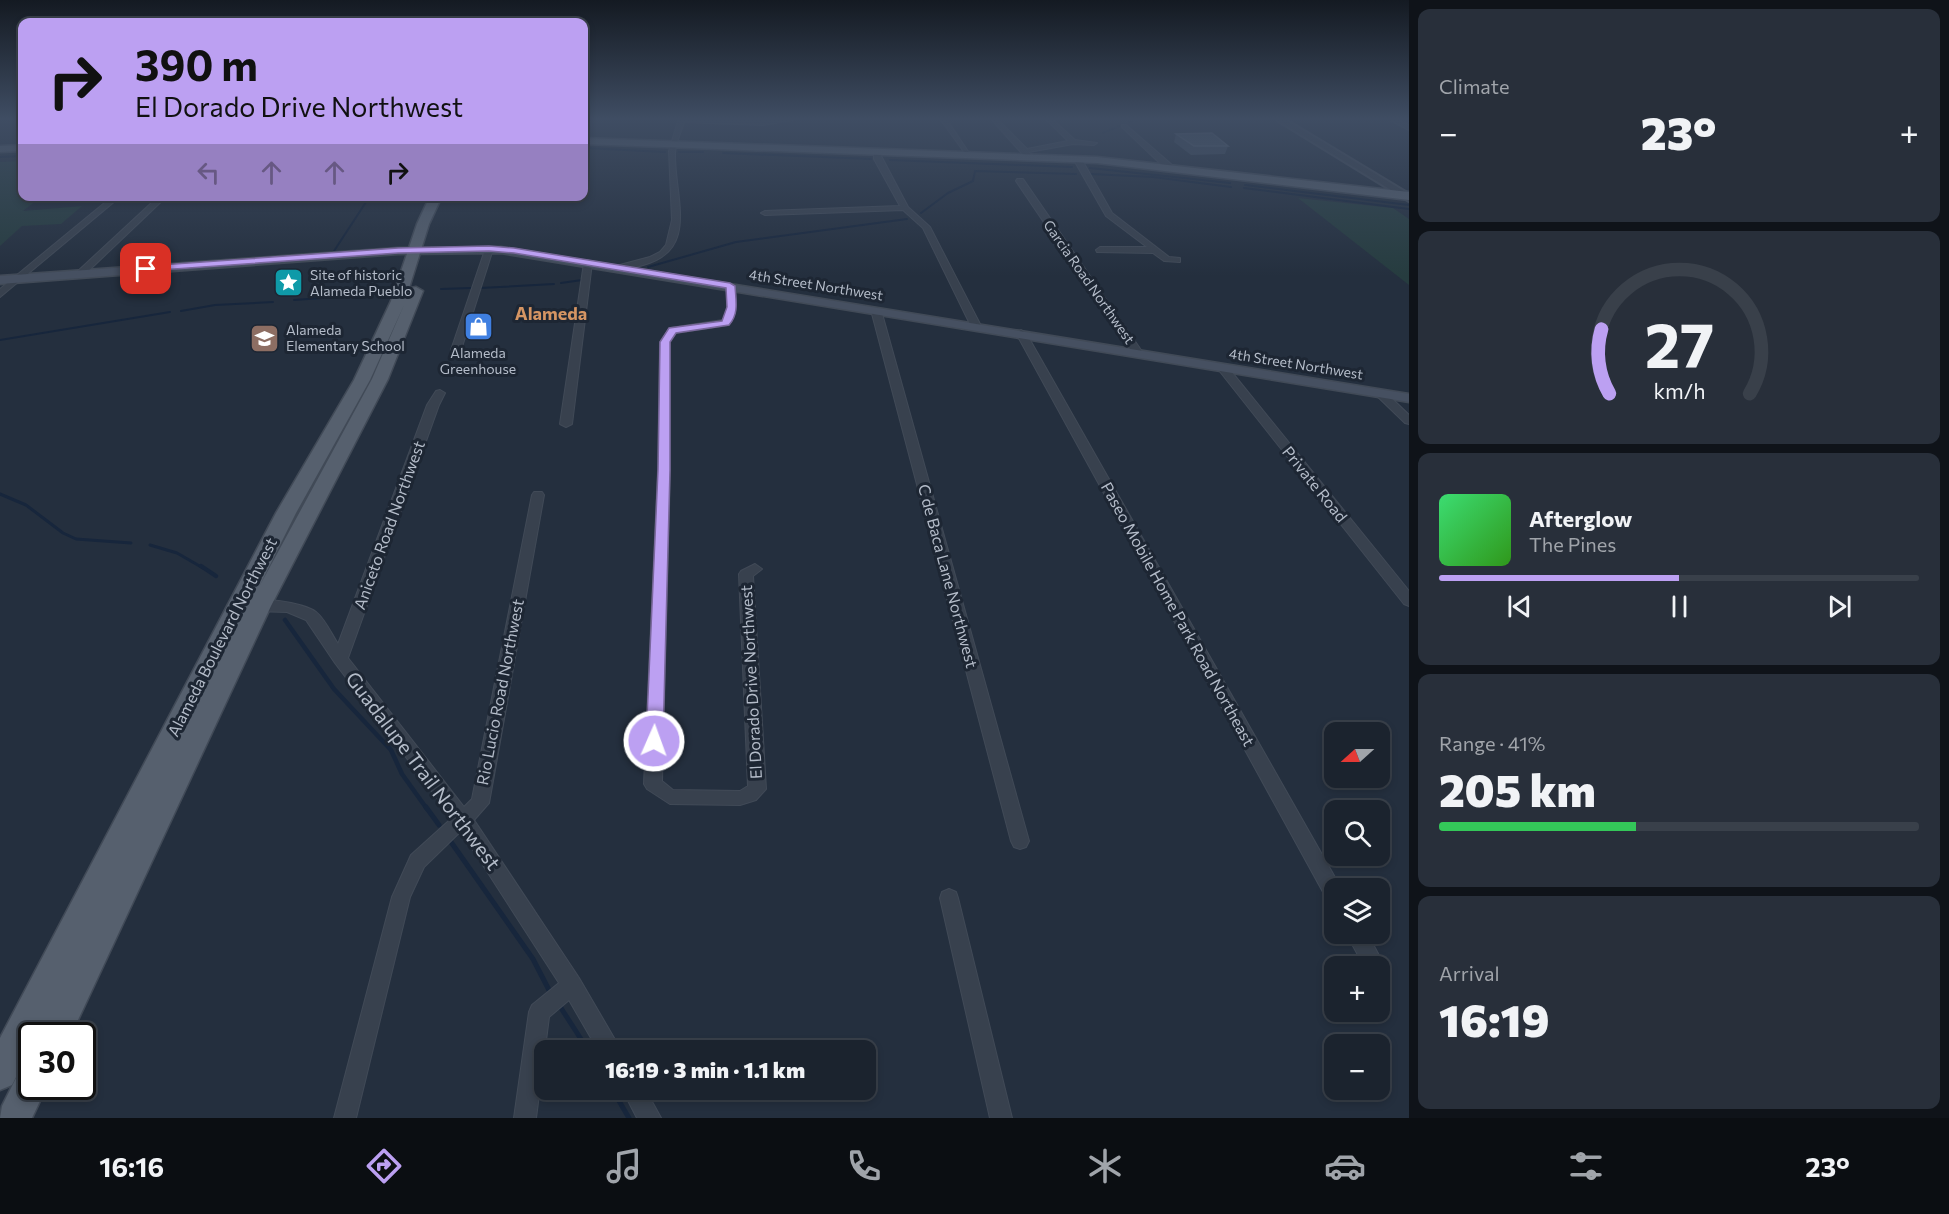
<!DOCTYPE html>
<meta charset="utf-8">
<style>
body{margin:0;font-family:Commissioner,sans-serif;background:#282f3a;color:#f1f3f6;height:100vh;display:flex;flex-direction:column;font-size:22px;white-space:nowrap}
*{box-sizing:border-box;margin:0}
p{font-size:20px;color:#a0a4aa}
.icon{flex:none;width:33px;height:33px;fill:none;stroke:currentColor;stroke-width:2;stroke-linecap:round;stroke-linejoin:round}
.map{position:relative;flex:1;overflow:hidden}
.drawer{display:flex;flex-direction:column;gap:9px;padding:9px;background:#0f1319;width:540px}
.drawer>*{flex:none}
.guide{position:absolute;left:18px;top:18px;width:570px;height:183px;border-radius:12px;box-shadow:0 3px 9px #0003,0 0 0 2px #39404a;background:#bca0f2;color:#111;overflow:hidden}
.needle{width:39px;rotate:249deg}
.buttons{position:absolute;left:1324px;top:722px;display:grid;gap:12px}
.buttons a{display:grid;place-items:center;width:66px;height:66px;border-radius:12px;background:#1b232e;box-shadow:0 3px 9px #0003,0 0 0 2px #39404a;font-size:30px}
.speed{position:absolute;left:18px;top:1022px;display:flex;gap:12px;font-size:30px;font-weight:700;text-align:center}
.speed>*{display:grid;place-content:center;width:78px;height:78px;border-radius:50%;background:#1b232e;box-shadow:0 3px 9px #0003,0 0 0 2px #39404a;line-height:1}
.speed .limit{border:3px solid #111;border-radius:9px;background:#fff;color:#111}
.pin{position:absolute;display:grid;place-items:center;width:51px;height:51px;color:#fff;margin:-26px;border-radius:12px;box-shadow:0 3px 9px #0006}
.me{position:absolute;width:66px;margin:-33px;rotate:2deg;stroke-linejoin:round;filter:drop-shadow(0 0 4px #0008)}
.turn{display:flex;align-items:center;gap:21px;height:126px;padding:0 18px;font-size:27px}
.turn .icon{width:78px;height:78px;stroke-width:2.5}
.turn b{display:block;font-size:42px;line-height:51px}
.lanes{display:flex;align-items:center;height:57px;padding:0 18px;background:#0003;justify-content:center;gap:30px;direction:ltr}
.lanes .off{opacity:.35}
.big{font-size:45px;font-weight:800;line-height:1.1}
.drawer .widget{flex:1;display:flex;flex-direction:column;justify-content:center;gap:9px;min-width:0;padding:0 21px;border-radius:12px;background:#282f3a}
.drawer .dial{align-items:center;gap:0}
.dial svg{height:156px;overflow:visible;fill:none;stroke:#39404a;stroke-width:7;stroke-linecap:round;text-anchor:middle}
.dial text{fill:#f1f3f6;stroke:none}
.song{display:flex;align-items:center;gap:18px}
.cover{width:72px;height:72px;border-radius:9px;background:linear-gradient(135deg,hsl(140 70% 55%),hsl(110 70% 35%))}
.played{height:6px;border-radius:3px;background:linear-gradient(90deg,#bca0f2 50%,#39404a 50%)}
.keys{display:flex;justify-content:space-around;direction:ltr}
.heat{display:flex;justify-content:space-between;align-items:center;font-size:33px;direction:ltr}
.charge{height:9px;border-radius:4px;background:linear-gradient(90deg,#34c759 41%,#39404a 0)}
.trip{position:absolute;left:534px;top:1040px;width:342px;height:60px;border-radius:12px;background:#1b232e;box-shadow:0 3px 9px #0003,0 0 0 2px #39404a;font-weight:800;line-height:60px;text-align:center}
.menu{display:flex;height:96px;justify-content:space-around;align-items:center;background:#0b0e12;color:#a0a4aa}
.menu .icon{width:42px;height:42px}
.menu .selected{color:#bca0f2}
.menu b{font-size:27px;color:#f1f3f6}
main{display:flex;flex:1;min-height:0}
.map>svg:first-child{display:block}
.green{fill:#263c3f}
.lines{fill:none;stroke-linecap:round;stroke-linejoin:round}
.stream-far3{stroke:#17263c;stroke-width:2}
.stream-far2{stroke:#17263c;stroke-width:3}
.stream-far1{stroke:#17263c;stroke-width:4.5}
.stream{stroke:#17263c;stroke-width:5}
.minor-casing{stroke:#414a57;stroke-width:2}
.tertiary-casing{stroke:#414a57;stroke-width:4}
.secondary-casing{stroke:#414a57;stroke-width:3}
.primary-casing{stroke:#414a57;stroke-width:3}
.minor{fill:#38414e;fill-rule:evenodd}
.tertiary{fill:#38414e;fill-rule:evenodd}
.secondary{fill:#465061;fill-rule:evenodd}
.primary{fill:#56606e;fill-rule:evenodd}
.wall{fill:#3f4b5c}
.building{fill:#4b5868;stroke:#5c6777;stroke-width:1.5}
.route{fill:#bca0f2;stroke:#7a689d;stroke-width:1.5}
.labels{text-anchor:middle;stroke-width:6;stroke-linejoin:round;paint-order:stroke}
.far-poi-label{font-size:14px;fill:#b4bcc9;stroke:#1d2633;text-anchor:start}
.far-street-label{font-size:14px;fill:#b4bcc9;stroke:#1d2633}
.street-label{font-size:16px;fill:#b4bcc9;stroke:#1d2633}
.far-district-label{font-size:18px;font-weight:bold;fill:#d59563;stroke:#1d2633}
.near-street-label{font-size:20px;fill:#b4bcc9;stroke:#1d2633}
</style>
<main>
<div class="map">
<svg width="1409" height="1118" viewBox="0 0 1409 1118">
<rect width="100%" height="100%" fill="#242f3e"/>
<g class="green">
<polygon points="22,161 22,196 41,197 23,211 82,206 61,224 22,226 0,246 0,162"/>
<polygon points="1298,198 1393,208 1409,219 1409,285"/>
</g>
<g class="lines">
<g class="stream-far3">
<polyline points="1129,122 1136,120"/>
<polyline points="1103,133 1119,126"/>
<polyline points="584,148 665,152"/>
<polyline points="679,152 703,152"/>
<polyline points="723,153 871,159"/>
<polyline points="0,157 22,156"/>
<polyline points="890,160 1072,167"/>
<polyline points="1090,168 1230,183"/>
<polyline points="1091,174 1153,177 1231,187"/>
<polyline points="1245,185 1409,205"/>
<polyline points="1244,188 1409,209"/>
<polyline points="921,213 948,193 973,181 975,171 1076,174"/>
<polyline points="334,251 370,196"/>
<polyline points="648,267 736,242 907,219"/>
<polyline points="561,283 582,280"/>
<polyline points="480,288 554,284"/>
<polyline points="441,289 471,288"/>
<polyline points="294,300 364,295"/>
<polyline points="181,311 215,305 273,302"/>
<polyline points="0,340 170,312"/>
</g>
<g class="stream-far2">
<polyline points="0,494 26,505 63,533 76,539 131,543"/>
<polyline points="150,545 177,553 203,568"/>
</g>
<g class="stream-far1">
<polyline points="201,566 216,576"/>
<polyline points="285,620 334,689 391,750 402,774 427,809"/>
</g>
<g class="stream">
<polyline points="426,807 439,825"/>
<polyline points="451,842 533,959 550,992"/>
<polyline points="561,1008 588,1050"/>
<polyline points="612,1089 629,1118"/>
</g>
<defs>
<g id="minor">
<path d="M 677,120 L 792,120 L 763,125 L 684,122 C 681,132 676,142 675,153 C 674,196 700,250 643,265 C 635,267 625,271 616,270 L 616,266 L 650,257 L 660,252 L 666,245 L 672,220 L 669,151 L 678,121 Z"/>
<polygon points="941,120 947,120 971,156 967,156"/>
<polygon points="992,120 998,120 1027,149 1068,141 1047,120 1053,120 1075,140 1097,143 1094,145 1073,144 1029,152 1032,158 1028,160"/>
<polygon points="1390,120 1397,120 1409,125 1409,130"/>
<polygon points="1122,125 1126,125 1172,165 1172,169 1166,169 1122,127"/>
<polygon points="874,151 879,152 908,207 930,227 981,326 979,328 971,326 923,228 903,210 765,215 761,213 765,211 900,206 874,159"/>
<polygon points="1078,158 1082,160 1112,213 1169,257 1180,258 1180,262 1164,261 1153,253 1097,252 1096,250 1100,247 1147,247 1106,216 1074,160"/>
<polygon points="1017,179 1023,179 1143,353 1142,355 1134,355 1016,181"/>
<polygon points="113,196 121,196 0,297 0,289"/>
<polygon points="159,196 167,196 83,276 77,276 77,272"/>
<polygon points="486,247 493,249 461,350 460,352 452,352 451,350"/>
<polygon points="588,260 592,263 572,424 566,427 560,424 584,263"/>
<path d="M 727,284 L 735,286 C 736,301 738,312 729,325 L 676,333 L 670,342 L 670,470 L 662,781 L 673,790 L 740,791 L 748,786 L 739,574 L 741,571 L 755,564 L 762,569 L 753,576 L 766,789 L 756,800 L 740,805 L 670,804 L 647,789 L 644,784 L 658,470 L 660,342 L 670,328 L 723,320 L 727,310 Z"/>
<polygon points="873,308 881,310 1029,841 1026,847 1020,849 1014,847 1011,841 871,310"/>
<polygon points="1021,330 1026,333 1341,888 1335,888 1335,904 1328,901 1016,333"/>
<polygon points="1222,364 1226,365 1409,591 1409,606 1404,604 1218,369 1217,367"/>
<path d="M 440,390 L 445,393 L 439,405 L 348,658 L 464,807 L 472,799 L 532,495 L 534,492 L 542,492 L 544,495 L 489,803 L 474,820 L 579,978 L 621,1050 L 598,1050 L 569,1000 L 549,1017 L 536,1118 L 514,1118 L 529,1012 L 532,1005 L 559,983 L 461,831 L 424,867 L 410,897 L 356,1118 L 334,1118 L 392,897 L 411,855 L 452,818 L 335,663 L 306,620 L 287,612 L 254,611 L 247,606 C 256,594 304,603 316,612 C 325,619 332,635 338,644 L 427,405 L 436,391 Z"/>
<polygon points="1380,390 1384,391 1409,415 1409,424 1405,423 1376,395 1375,393"/>
<polygon points="949,889 956,892 958,898 1012,1118 990,1118 940,898 942,892"/>
<polygon points="1346,933 1367,933 1391,978 1388,985 1380,988 1380,966 1364,966"/>
<polygon points="622,1089 645,1089 661,1118 637,1118"/>
</g>
<polygon id="tertiary" points="1277,120 1286,120 1409,194 1409,201"/>
<polygon id="secondary" points="501,247 1409,394 1409,402 501,253 398,254 0,284 0,276 398,248"/>
<g id="primary">
<polygon points="584,138 1097,157 1409,192 1409,200 1097,163 584,144"/>
<polygon points="22,145 22,151 0,152 0,146"/>
<path d="M 430,196 L 442,196 L 429,224 L 406,298 L 411,288 L 416,287 L 423,291 L 388,379 L 271,606 L 71,1035 L 38,1035 L 41,1026 L 37,1035 L 32,1035 L 32,1046 L 12,1085 L 0,1090 L 0,1038 L 276,513 L 354,380 L 391,301 L 417,224 ZM 404,305 L 372,379 L 259,587 L 296,513 L 370,380 Z"/>
<polygon points="32,1065 32,1086 47,1086 32,1118 0,1118 2,1106 20,1070"/>
</g>
</defs>
<use href="#minor" class="minor-casing"/>
<use href="#tertiary" class="tertiary-casing"/>
<use href="#secondary" class="secondary-casing"/>
<use href="#primary" class="primary-casing"/>
<use href="#minor" class="minor"/>
<use href="#tertiary" class="tertiary"/>
<use href="#secondary" class="secondary"/>
<use href="#primary" class="primary"/>
</g>
<polygon class="wall" points="1176,134 1228,146 1225,154 1191,155 1174,142"/>
<polygon class="building" points="1212,133 1228,146 1194,146 1176,134"/>
<linearGradient id="sky" x2="0" y2="1"><stop stop-color="#141a22"/><stop offset="0.43" stop-color="#3f4d63"/><stop offset="1" stop-color="#3f4d63" stop-opacity="0"/></linearGradient>
<rect width="1409" height="276" fill="url(#sky)"/>
<path class="route" d="M 489,246 L 514,248 L 730,283 L 735,286 C 736,301 739,314 729,325 L 676,333 L 670,342 L 670,470 L 663,741 L 660,746 L 654,747 L 648,746 L 646,741 L 658,470 L 660,342 L 669,328 L 722,321 L 727,307 L 726,288 L 514,253 L 489,251 L 398,253 L 146,271 L 141,269 L 146,266 L 398,248 Z"/>
<defs>
<symbol id="sight-square" viewBox="-11 -11 22 22"><rect x="-9" y="-9" width="18" height="18" rx="4" fill="#0f9aa8" stroke="#1d2633"/><path d="M0-6L1.8-2.2L6-1.7L2.9 1.2L3.7 5.4L0 3.3L-3.7 5.4L-2.9 1.2L-6-1.7L-1.8-2.2Z" fill="#fff"/></symbol>
<symbol id="shop-square" viewBox="-11 -11 22 22"><rect x="-9" y="-9" width="18" height="18" rx="4" fill="#3f7fe0" stroke="#1d2633"/><path d="M-5-2.5h2.3a2.7 3.5 0 0 1 5.4 0H5L5.5 6h-11ZM-1.5-2.5h3a1.5 2.3 0 0 0-3 0Z" fill="#fff"/></symbol>
<symbol id="school-square" viewBox="-11 -11 22 22"><rect x="-9" y="-9" width="18" height="18" rx="4" fill="#8d6e63" stroke="#1d2633"/><path d="M0-5L7-2L0 1L-7-2ZM-4 1L0 2.5L4 1V4Q0 6-4 4Z" fill="#fff"/></symbol>
</defs>
<g fill-rule="evenodd">
<use href="#sight-square" x="272" y="266" width="33" height="33"/>
<use href="#shop-square" x="462" y="310" width="33" height="33"/>
<use href="#school-square" x="248" y="322" width="33" height="33"/>
</g>
<g class="labels">
<g class="far-poi-label">
<text x="310" y="280">Site of historic<tspan x="310" dy="16">Alameda Pueblo</tspan></text>
<text x="286" y="335">Alameda<tspan x="286" dy="16">Elementary School</tspan></text>
<text x="478" y="358" text-anchor="middle">Alameda<tspan x="478" dy="16">Greenhouse</tspan></text>
</g>
<g class="far-street-label">
<text transform="translate(1089 282) rotate(55)" y="5">Garcia Road Northwest</text>
<text transform="translate(816 285) rotate(9)" y="5">4th Street Northwest</text>
<text transform="translate(1296 364) rotate(9)" y="5">4th Street Northwest</text>
</g>
<g class="street-label">
<text transform="translate(1315 484) rotate(51)" y="6">Private Road</text>
<text transform="translate(389 525) rotate(-70)" y="6">Aniceto Road Northwest</text>
<text transform="translate(948 576) rotate(75)" y="6">C de Baca Lane Northwest</text>
<text transform="translate(1178 614) rotate(61)" y="6">Paseo Mobile Home Park Road Northeast</text>
<text transform="translate(222 637) rotate(-63)" y="6">Alameda Boulevard Northwest</text>
<text transform="translate(751 682) rotate(-93)" y="6">El Dorado Drive Northwest</text>
<text transform="translate(500 692) rotate(-79)" y="6">Rio Lucio Road Northwest</text>
</g>
<g class="far-district-label">
<text x="551" y="320">Alameda</text>
</g>
<g class="near-street-label">
<text transform="translate(423 771) rotate(53)" y="7">Guadalupe Trail Northwest</text>
</g>
</g>
</svg>
<div class="buttons">
<a><svg class="needle" viewBox="-14 -14 28 28"><path d="M0-13l5 13h-10z" fill="#e53935"/><path d="M0 13l5-13h-10z" fill="#a0a4aa"/></svg></a>
<a><svg class="icon" aria-label="search" viewBox="0 0 24 24"><circle cx="10" cy="10" r="6"/><path d="M15 15l6 6"/></svg></a>
<a><svg class="icon" aria-label="layers" viewBox="0 0 24 24"><path d="M12 4l9 5-9 5-9-5zM3 14l9 5 9-5"/></svg></a>
<a>+</a>
<a>−</a>
</div>
<div class="speed"><div class="limit">30</div></div>
<div class="pin" style="left:146px;top:269px;background:#d93025"><svg class="icon" aria-label="arrive" viewBox="0 0 24 24"><path d="M6 21V4h12l-3 4 3 4H6"/></svg></div>
<svg class="me" style="left:654px;top:741px" viewBox="-20 -20 40 40"><circle r="17" fill="#bca0f2" stroke="#fff" stroke-width="3"/><path d="M0-11L8 9 0 5-8 9z" fill="#fff"/></svg>
<div class="trip">16:19 · 3 min · 1.1 km</div>
<div class="guide">
<div class="turn"><svg class="icon" aria-label="right" viewBox="0 0 24 24"><path d="M7 20v-9h11M14 6l5 5-5 5"/></svg><div><b>390 m</b>El Dorado Drive Northwest</div></div>
<div class="lanes"><svg class="icon off" aria-label="left" viewBox="0 0 24 24"><path d="M17 20v-9H6M10 6l-5 5 5 5"/></svg><svg class="icon off" aria-label="ahead" viewBox="0 0 24 24"><path d="M12 20V5M6 11l6-6 6 6"/></svg><svg class="icon off" aria-label="ahead" viewBox="0 0 24 24"><path d="M12 20V5M6 11l6-6 6 6"/></svg><svg class="icon" aria-label="right" viewBox="0 0 24 24"><path d="M7 20v-9h11M14 6l5 5-5 5"/></svg></div>
</div>
</div>
<section class="drawer">
<div class="widget"><p>Climate</p>
<div class="heat"><a>−</a><b class="big">23°</b><a>+</a></div>
</div>
<div class="widget dial"><svg viewBox="0 0 100 80">
<path d="M14 69A42 42 0 1 1 86 69"/>
<path d="M14 69A42 42 0 0 1 10 36" stroke="#bca0f2"/>
<text x="50" y="56" font-size="32" font-weight="700">27</text>
<text x="50" y="72" font-size="11">km/h</text>
</svg></div>
<div class="widget">
<div class="song"><i class="cover"></i><div><b>Afterglow</b><p>The Pines</p></div></div>
<div class="played"></div>
<div class="keys"><svg class="icon" aria-label="previous" viewBox="0 0 24 24"><path d="M18 5L8 12l10 7zM5 5v14"/></svg><svg class="icon" aria-label="pause" viewBox="0 0 24 24"><path d="M8 5v14M16 5v14"/></svg><svg class="icon" aria-label="next" viewBox="0 0 24 24"><path d="M6 5l10 7-10 7zM19 5v14"/></svg></div>
</div>
<div class="widget"><p>Range · 41%</p><b class="big">205 km</b><div class="charge"></div></div>
<div class="widget"><p>Arrival</p><b class="big">16:19</b></div>
</section>
</main>
<nav class="menu">
<b>16:16</b>
<svg class="icon selected" aria-label="directions" viewBox="0 0 24 24"><path d="M12 3l9 9-9 9-9-9zM9 14v-3h6M13 9l2 2-2 2"/></svg>
<svg class="icon" aria-label="music" viewBox="0 0 24 24"><path d="M9 18V5l10-2v13"/><circle cx="6" cy="18" r="3"/><circle cx="16" cy="16" r="3"/></svg>
<svg class="icon" aria-label="phone" viewBox="0 0 24 24"><path d="M5 4h4l2 5-3 2q2 4 5 5l2-3 5 2v4C11 20 4 13 5 4z"/></svg>
<svg class="icon" aria-label="climate" viewBox="0 0 24 24"><path d="M12 3v18M4 7l16 10M4 17L20 7"/></svg>
<svg class="icon" aria-label="car" viewBox="0 0 24 24"><path d="M5 17H2v-5l4-1 3-4h7l3 4 3 1v5h-3M9 17h6M6 11h13"/><circle cx="7" cy="17" r="2"/><circle cx="17" cy="17" r="2"/></svg>
<svg class="icon" aria-label="filters" viewBox="0 0 24 24"><path d="M4 7h16M4 17h16"/><circle cx="9" cy="7" r="2"/><circle cx="15" cy="17" r="2"/></svg>
<b>23°</b>
</nav>
